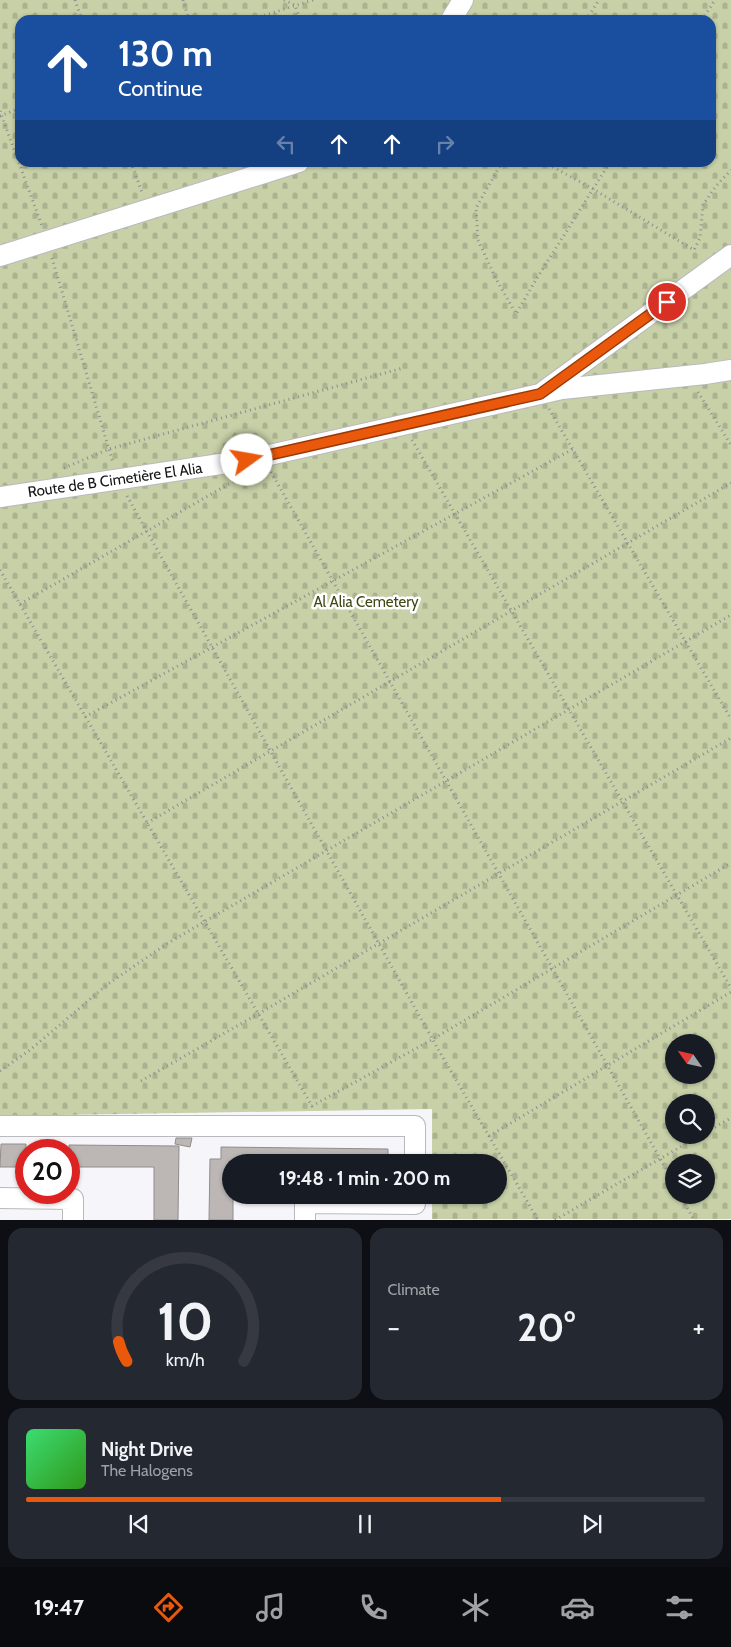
<!DOCTYPE html>
<meta charset="utf-8">
<style>
body{margin:0;font-family:Cabin,sans-serif;background:#242831;color:#f1f3f6;height:100vh;display:flex;flex-direction:column;font-size:19px;white-space:nowrap}
*{box-sizing:border-box;margin:0}
p{font-size:16px;color:#9ea1a6}
.icon{flex:none;width:28px;height:28px;fill:none;stroke:currentColor;stroke-width:2;stroke-linecap:round;stroke-linejoin:round}
.map{position:relative;height:1220px;overflow:hidden}
.sheet{display:flex;flex-direction:column;gap:8px;padding:8px;background:#0d0f14;flex:1}
.sheet>*{flex:none}
.hud{position:absolute;left:15px;top:15px;width:701px;height:152px;border-radius:15px;box-shadow:0 1px 4px #0004;background:#1a4fa0;color:#fff;overflow:hidden}
.needle{width:32px;rotate:304deg}
.buttons{position:absolute;left:665px;top:1034px;display:grid;gap:10px}
.buttons a{display:grid;place-items:center;width:50px;height:50px;border-radius:50%;background:#171b24;box-shadow:0 1px 4px #0004;font-size:25px}
.speed{position:absolute;left:15px;top:1139px;display:flex;gap:10px;font-size:25px;font-weight:700;text-align:center}
.speed>*{display:grid;place-content:center;width:65px;height:65px;border-radius:50%;background:#171b24;box-shadow:0 1px 4px #0004;line-height:1}
.speed .limit{border:8px solid #d22;background:#fff;color:#111}
.pin{position:absolute;display:grid;place-items:center;width:42px;height:42px;color:#fff;margin:-21px;border:2px solid #fff;border-radius:50%;box-shadow:0 1px 5px #0007}
.me{position:absolute;width:55px;margin:-28px;rotate:77deg;stroke-linejoin:round;filter:drop-shadow(0 0 4px #0008)}
.turn{display:flex;align-items:center;gap:18px;height:105px;padding:0 20px;font-size:22px}
.turn .icon{width:65px;height:65px;stroke-width:2.5}
.turn b{display:block;font-size:35px;line-height:42px}
.lanes{display:flex;align-items:center;height:48px;padding:0 20px;background:#0003;justify-content:center;gap:25px;direction:ltr}
.lanes .off{opacity:.35}
.big{font-size:38px;font-weight:700;line-height:1.1}
.sheet .card{flex:1;display:flex;flex-direction:column;justify-content:center;gap:8px;min-width:0;padding:0 18px;border-radius:15px;background:#242831}
.sheet .dial{align-items:center;gap:0}
.dial svg{height:130px;overflow:visible;fill:none;stroke:#363941;stroke-width:7;stroke-linecap:round;text-anchor:middle}
.dial text{fill:#f1f3f6;stroke:none}
.song{display:flex;align-items:center;gap:15px}
.cover{width:60px;height:60px;border-radius:8px;background:linear-gradient(135deg,hsl(140 70% 55%),hsl(110 70% 35%))}
.played{height:5px;border-radius:2px;background:linear-gradient(90deg,#ea580c 70%,#363941 70%)}
.keys{display:flex;justify-content:space-around;direction:ltr}
.heat{display:flex;justify-content:space-between;align-items:center;font-size:28px;direction:ltr}
.sheet .tiles{flex:1;display:grid;gap:8px;grid-template-columns:1fr 1fr}
.card:last-child{grid-column:span 2}
.trip{position:absolute;left:222px;top:1154px;width:285px;height:50px;border-radius:25px;background:#171b24;box-shadow:0 1px 4px #0004;font-weight:700;line-height:50px;text-align:center}
.menu{display:flex;height:80px;justify-content:space-around;align-items:center;background:#090b0e;color:#9ea1a6}
.menu .icon{width:35px;height:35px}
.menu .selected{color:#ea580c}
.menu b{font-size:22px;color:#f1f3f6}
.map>svg:first-child{display:block}
.cemetery{fill:url(#cemetery-stones);fill-rule:evenodd}
.building{fill:#bcb7b5;stroke:#918c89}
.lines{fill:none;stroke-linecap:round;stroke-linejoin:round}
.minor-casing{stroke:#bab9be;stroke-width:22}
.path{stroke:#8d8d90;stroke-width:3;stroke-dasharray:1 4;stroke-linecap:butt}
.minor{stroke:#fff;stroke-width:20}
.route-casing{stroke:#983908;stroke-width:12}
.route{stroke:#ea580c;stroke-width:9}
.labels{text-anchor:middle;stroke-width:5;stroke-linejoin:round;paint-order:stroke}
.street-label{font-size:15px;fill:#141416;stroke:#fff}
.park-label{font-size:15px;fill:#3f4715;stroke:#fff}
</style>
<div class="map">
<svg width="731" height="1220" viewBox="0 0 731 1220">
<defs>
<pattern id="cemetery-stones" width="16" height="16" patternUnits="userSpaceOnUse" patternTransform="scale(1.25)"><rect width="16" height="16" fill="#c7d0a7"/><path d="M2 7V4a2 2 0 0 1 4 0v3zM10 15v-3a2 2 0 0 1 4 0v3z" fill="#aab28f"/></pattern>
</defs>
<rect width="100%" height="100%" fill="#f5f5fa"/>
<path class="cemetery" d="M 0,0 L 731,0 L 731,1219 L 432,1219 L 432,1195 L 499,1195 L 499,1162 L 432,1162 L 432,1109 L 0,1116 ZM 20,20 L 711,20 L 711,162 L 20,162 ZM 674,1042 L 706,1042 L 706,1075 L 674,1075 ZM 674,1102 L 706,1102 L 706,1135 L 674,1135 ZM 674,1162 L 706,1162 L 706,1195 L 674,1195 Z"/>
<g class="building">
<polygon points="176,1138 192,1138 190,1147 175,1144"/>
<polygon points="1,1144 26,1144 26,1167 0,1167"/>
<polygon points="69,1145 179,1146 178,1220 154,1220 154,1167 69,1167"/>
<polygon points="221,1147 388,1149 388,1162 231,1162 231,1195 233,1195 233,1220 209,1220 210,1159 221,1159"/>
</g>
<g class="lines">
<defs>
<g id="minor">
<polyline points="451,20 463,0"/>
<polyline points="0,256 299,162"/>
<polyline points="544,391 731,255"/>
<polyline points="0,497 247,460 562,389 705,374 731,370"/>
<polyline points="0,1126 415,1126 415,1162"/>
<polyline points="0,1198 73,1199 73,1220"/>
<polyline points="305,1220 305,1203 415,1204"/>
</g>
</defs>
<use href="#minor" class="minor-casing"/>
<g class="path">
<polyline points="75,0 82,20"/>
<polyline points="183,0 189,20"/>
<polyline points="284,0 295,5 300,20"/>
<polyline points="250,20 313,0"/>
<polyline points="586,20 599,0"/>
<polyline points="702,20 715,0"/>
<polyline points="0,111 42,226"/>
<polyline points="0,116 20,108"/>
<polyline points="131,162 143,195"/>
<polyline points="502,162 476,208 478,240 496,279 516,314 534,283 610,162"/>
<polyline points="544,162 593,189 694,250 700,238 703,205 716,186 731,170"/>
<polyline points="52,258 113,463"/>
<polyline points="698,392 731,445"/>
<polyline points="549,409 731,719"/>
<polyline points="412,440 731,988"/>
<polyline points="64,468 109,449 403,368"/>
<polyline points="271,472 674,1183"/>
<polyline points="127,496 438,1049 538,1220"/>
<polyline points="0,570 312,1106 433,1039 731,863"/>
<polyline points="20,604 234,481"/>
<polyline points="85,717 573,449"/>
<polyline points="147,823 731,483"/>
<polyline points="0,1071 30,1050 108,984 168,943 731,615"/>
<polyline points="141,1081 258,1014 731,738"/>
<polyline points="706,1132 731,1118"/>
<polyline points="489,1136 731,992"/>
<polyline points="680,1195 694,1220"/>
<polyline points="555,1220 701,1135"/>
</g>
<use href="#minor" class="minor"/>
</g>
<g class="lines">
<defs>
<polyline id="route" points="247,460 540,394 667,302"/>
</defs>
<use href="#route" class="route-casing"/>
<use href="#route" class="route"/>
</g>
<g class="labels">
<g class="street-label">
<text transform="translate(115 480) rotate(-8)" y="5">Route de B Cimetière El Alia</text>
</g>
<g class="park-label">
<text x="366" y="607">Al Alia Cemetery</text>
</g>
</g>
</svg>
<div class="buttons">
<a><svg class="needle" viewBox="-14 -14 28 28"><path d="M0-13l5 13h-10z" fill="#e53935"/><path d="M0 13l5-13h-10z" fill="#9ea1a6"/></svg></a>
<a><svg class="icon" aria-label="search" viewBox="0 0 24 24"><circle cx="10" cy="10" r="6"/><path d="M15 15l6 6"/></svg></a>
<a><svg class="icon" aria-label="layers" viewBox="0 0 24 24"><path d="M12 4l9 5-9 5-9-5zM3 14l9 5 9-5"/></svg></a>
</div>
<div class="speed"><div class="limit">20</div></div>
<div class="pin" style="left:667px;top:302px;background:#d93025"><svg class="icon" aria-label="arrive" viewBox="0 0 24 24"><path d="M6 21V4h12l-3 4 3 4H6"/></svg></div>
<svg class="me" style="left:247px;top:460px" viewBox="-20 -20 40 40"><circle r="19" fill="#fff"/><path d="M0-13L10 11 0 6-10 11z" fill="#ea580c"/></svg>
<div class="trip">19:48 · 1 min · 200 m</div>
<div class="hud">
<div class="turn"><svg class="icon" aria-label="ahead" viewBox="0 0 24 24"><path d="M12 20V5M6 11l6-6 6 6"/></svg><div><b>130 m</b>Continue</div></div>
<div class="lanes"><svg class="icon off" aria-label="left" viewBox="0 0 24 24"><path d="M17 20v-9H6M10 6l-5 5 5 5"/></svg><svg class="icon" aria-label="ahead" viewBox="0 0 24 24"><path d="M12 20V5M6 11l6-6 6 6"/></svg><svg class="icon" aria-label="ahead" viewBox="0 0 24 24"><path d="M12 20V5M6 11l6-6 6 6"/></svg><svg class="icon off" aria-label="right" viewBox="0 0 24 24"><path d="M7 20v-9h11M14 6l5 5-5 5"/></svg></div>
</div>
</div>
<section class="sheet">
<div class="tiles">
<div class="card dial"><svg viewBox="0 0 100 80">
<path d="M14 69A42 42 0 1 1 86 69"/>
<path d="M14 69A42 42 0 0 1 9 57" stroke="#ea580c"/>
<text x="50" y="56" font-size="32" font-weight="700">10</text>
<text x="50" y="72" font-size="11">km/h</text>
</svg></div>
<div class="card"><p>Climate</p>
<div class="heat"><a>−</a><b class="big">20°</b><a>+</a></div>
</div>
<div class="card">
<div class="song"><i class="cover"></i><div><b>Night Drive</b><p>The Halogens</p></div></div>
<div class="played"></div>
<div class="keys"><svg class="icon" aria-label="previous" viewBox="0 0 24 24"><path d="M18 5L8 12l10 7zM5 5v14"/></svg><svg class="icon" aria-label="pause" viewBox="0 0 24 24"><path d="M8 5v14M16 5v14"/></svg><svg class="icon" aria-label="next" viewBox="0 0 24 24"><path d="M6 5l10 7-10 7zM19 5v14"/></svg></div>
</div>
</div>
</section>
<nav class="menu">
<b>19:47</b>
<svg class="icon selected" aria-label="directions" viewBox="0 0 24 24"><path d="M12 3l9 9-9 9-9-9zM9 14v-3h6M13 9l2 2-2 2"/></svg>
<svg class="icon" aria-label="music" viewBox="0 0 24 24"><path d="M9 18V5l10-2v13"/><circle cx="6" cy="18" r="3"/><circle cx="16" cy="16" r="3"/></svg>
<svg class="icon" aria-label="phone" viewBox="0 0 24 24"><path d="M5 4h4l2 5-3 2q2 4 5 5l2-3 5 2v4C11 20 4 13 5 4z"/></svg>
<svg class="icon" aria-label="climate" viewBox="0 0 24 24"><path d="M12 3v18M4 7l16 10M4 17L20 7"/></svg>
<svg class="icon" aria-label="car" viewBox="0 0 24 24"><path d="M5 17H2v-5l4-1 3-4h7l3 4 3 1v5h-3M9 17h6M6 11h13"/><circle cx="7" cy="17" r="2"/><circle cx="17" cy="17" r="2"/></svg>
<svg class="icon" aria-label="filters" viewBox="0 0 24 24"><path d="M4 7h16M4 17h16"/><circle cx="9" cy="7" r="2"/><circle cx="15" cy="17" r="2"/></svg>
</nav>
